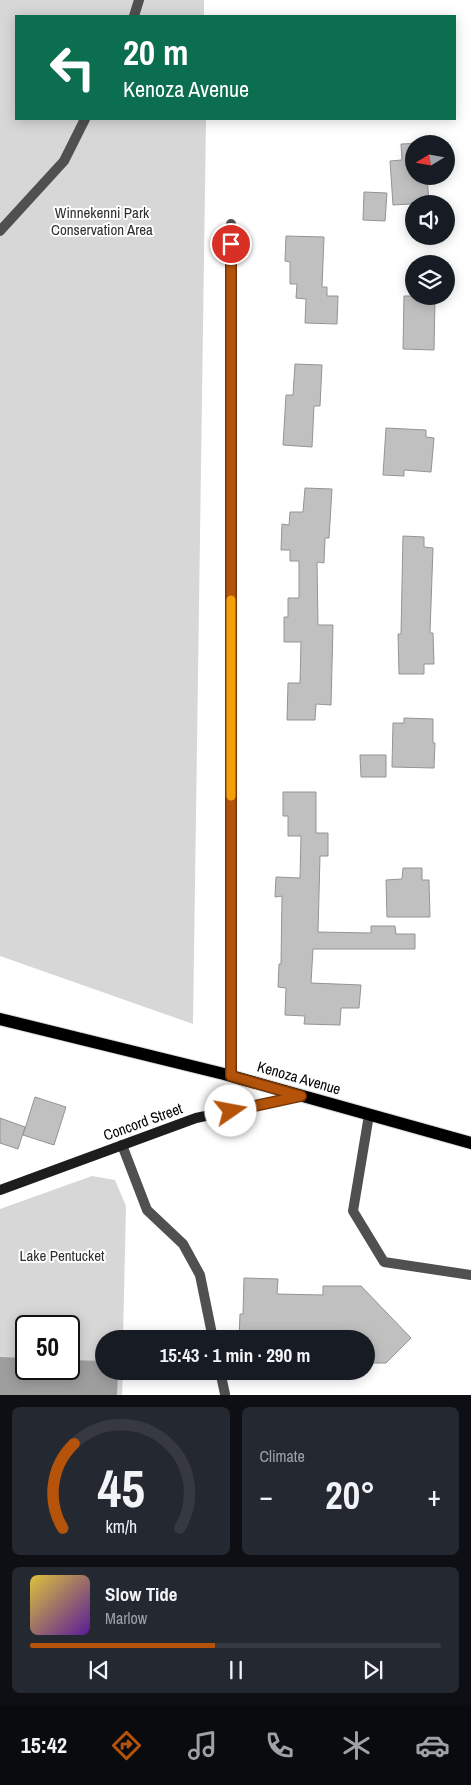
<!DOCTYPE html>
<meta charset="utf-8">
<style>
body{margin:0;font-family:"Archivo Narrow",sans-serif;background:#242831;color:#f1f3f6;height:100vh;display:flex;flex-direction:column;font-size:19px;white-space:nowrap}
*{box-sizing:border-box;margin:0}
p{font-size:16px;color:#9ea1a6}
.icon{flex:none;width:28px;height:28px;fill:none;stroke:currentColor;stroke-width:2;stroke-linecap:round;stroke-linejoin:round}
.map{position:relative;height:1395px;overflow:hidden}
.details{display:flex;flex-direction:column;gap:12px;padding:12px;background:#0d0f14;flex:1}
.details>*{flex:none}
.hud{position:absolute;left:15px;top:15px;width:441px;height:105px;border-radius:0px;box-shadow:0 2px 12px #0003;background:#0b6e4f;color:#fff;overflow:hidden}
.needle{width:32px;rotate:259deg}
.tools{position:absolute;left:405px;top:135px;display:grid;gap:10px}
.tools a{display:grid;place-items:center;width:50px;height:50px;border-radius:50%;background:#171b24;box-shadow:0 2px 12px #0003;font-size:25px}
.speed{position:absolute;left:15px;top:1315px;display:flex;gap:10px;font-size:25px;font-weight:700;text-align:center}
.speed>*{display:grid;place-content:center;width:65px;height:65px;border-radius:50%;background:#171b24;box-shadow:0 2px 12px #0003;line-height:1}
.speed .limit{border:2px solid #111;border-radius:8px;background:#fff;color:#111}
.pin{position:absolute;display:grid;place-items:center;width:42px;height:42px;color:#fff;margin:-21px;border:2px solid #fff;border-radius:50%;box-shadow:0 1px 5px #0007}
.me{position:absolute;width:55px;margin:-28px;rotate:78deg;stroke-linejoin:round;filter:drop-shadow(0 0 4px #0008)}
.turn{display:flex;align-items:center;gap:18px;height:105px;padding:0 25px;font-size:22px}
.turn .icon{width:65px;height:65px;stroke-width:2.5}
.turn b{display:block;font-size:35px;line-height:42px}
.big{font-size:38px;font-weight:700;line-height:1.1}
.details .tile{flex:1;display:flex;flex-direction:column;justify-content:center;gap:8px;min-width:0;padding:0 18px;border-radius:8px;background:#242831}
.details .dial{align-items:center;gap:0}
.dial svg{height:130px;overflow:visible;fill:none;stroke:#363941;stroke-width:7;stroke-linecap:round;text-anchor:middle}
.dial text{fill:#f1f3f6;stroke:none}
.song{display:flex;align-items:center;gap:15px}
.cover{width:60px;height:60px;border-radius:8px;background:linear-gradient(135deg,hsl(50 70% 55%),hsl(270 70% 35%))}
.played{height:5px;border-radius:2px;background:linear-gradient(90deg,#b45309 45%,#363941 45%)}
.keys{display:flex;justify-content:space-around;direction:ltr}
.heat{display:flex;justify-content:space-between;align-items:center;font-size:28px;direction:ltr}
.details .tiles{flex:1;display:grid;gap:12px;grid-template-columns:1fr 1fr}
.tile:last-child{grid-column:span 2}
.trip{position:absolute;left:95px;top:1330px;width:280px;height:50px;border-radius:25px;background:#171b24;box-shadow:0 2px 12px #0003;font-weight:700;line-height:50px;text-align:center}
.dock{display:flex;height:80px;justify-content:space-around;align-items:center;background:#090b0e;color:#9ea1a6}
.dock .icon{width:35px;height:35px}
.dock .current{color:#b45309}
.dock b{font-size:22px;color:#f1f3f6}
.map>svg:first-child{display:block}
.green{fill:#d7d7d7;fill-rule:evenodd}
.water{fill:#9e9e9e}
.building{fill:#c0c0c0;stroke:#949494}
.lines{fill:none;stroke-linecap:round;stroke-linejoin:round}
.primary-casing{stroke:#dbdbdb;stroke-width:14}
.service{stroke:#505050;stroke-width:10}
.minor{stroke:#505050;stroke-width:10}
.secondary{stroke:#1d1d1d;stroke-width:10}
.primary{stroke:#000;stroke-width:12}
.route-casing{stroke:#753606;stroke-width:12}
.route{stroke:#b45309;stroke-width:9}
.slow{stroke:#f59e0b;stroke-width:9}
.labels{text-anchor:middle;stroke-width:4;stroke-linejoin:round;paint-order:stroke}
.park-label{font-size:15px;fill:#2e2e2e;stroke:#fff}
.street-label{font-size:15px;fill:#000;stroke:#fff}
</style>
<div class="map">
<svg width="471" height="1395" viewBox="0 0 471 1395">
<rect width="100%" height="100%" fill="#fff"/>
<g class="green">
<polygon points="0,0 204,0 204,16 16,16 16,119 206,119 193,1024 0,956"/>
<path d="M 92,1176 L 115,1180 L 126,1206 L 123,1339 L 104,1339 L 104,1371 L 123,1371 L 122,1395 L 0,1395 L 0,1209 ZM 26,1326 L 69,1326 L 69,1369 L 26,1369 Z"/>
</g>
<polygon class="water" points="0,1357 26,1358 26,1369 69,1369 69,1360 104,1361 104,1371 118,1371 117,1395 0,1395"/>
<g class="building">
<polygon points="425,143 414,144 414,176 427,176 429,203 393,205 390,161 402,160 401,144"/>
<polygon points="364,192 387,193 385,221 363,220"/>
<polygon points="286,236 324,237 322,287 327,287 327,296 338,296 337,324 305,323 306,299 296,298 297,284 290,284 290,262 285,261"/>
<polygon points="404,296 435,296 434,350 403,349"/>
<polygon points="295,364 322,365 320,406 314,406 312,447 283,445 286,395 293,395"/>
<polygon points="386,428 426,430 426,437 434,438 431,472 404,470 404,476 383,475"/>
<polygon points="305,488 332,489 329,538 325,538 324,563 317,562 318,625 333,625 331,705 316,704 315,720 287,720 288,683 300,683 301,642 284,642 284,617 288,617 288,598 299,598 299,561 290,561 290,550 281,550 282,524 289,525 290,512 303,512"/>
<polygon points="403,536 424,537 424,547 433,548 430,633 433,633 434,664 424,664 424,674 399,674 398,634 401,634"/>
<polygon points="404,718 433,719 433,743 435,743 434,768 392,767 393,723 404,723"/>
<polygon points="360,755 386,755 386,777 361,777"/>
<polygon points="283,792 316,792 316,833 328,833 328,856 320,856 318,932 371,933 371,926 395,926 396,934 415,934 415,949 313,949 311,983 361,985 359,1008 341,1008 340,1025 304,1024 305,1016 285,1015 286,988 278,987 279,964 281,964 282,896 275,897 276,877 300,878 301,836 288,836 288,816 283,816"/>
<polygon points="403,868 422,868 422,880 429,880 430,917 387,917 386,880 402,879"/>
<polygon points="35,1097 66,1107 54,1145 23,1135"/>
<polygon points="0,1118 25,1127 18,1149 0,1143"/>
<polygon points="244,1278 278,1279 277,1294 323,1295 323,1286 361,1286 411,1338 386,1363 366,1363 366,1339 239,1339 240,1314 243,1314"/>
</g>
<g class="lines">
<defs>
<polyline id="primary" points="0,1019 224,1074 471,1143"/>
</defs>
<use href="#primary" class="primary-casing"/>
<g class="service">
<polyline points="134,16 139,0"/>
<polyline points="0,231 64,161 85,119"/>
<polyline points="369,1115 353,1211 384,1262 471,1275"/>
<polyline points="122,1145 147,1210 183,1244 200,1275 213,1339"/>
<polyline points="220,1371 225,1394"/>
</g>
<polyline class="minor" points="231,224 231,1076"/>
<polyline class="secondary" points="0,1190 196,1118 300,1096"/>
<use href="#primary" class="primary"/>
</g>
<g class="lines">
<defs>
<polyline id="route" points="231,244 231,1076 301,1096 231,1111"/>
</defs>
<use href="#route" class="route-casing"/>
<use href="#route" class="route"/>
<polyline class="slow" points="231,600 231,796"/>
</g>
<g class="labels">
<g class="park-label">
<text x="102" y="218">Winnekenni Park<tspan x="102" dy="17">Conservation Area</tspan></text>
<text x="62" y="1261">Lake Pentucket</text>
</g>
<g class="street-label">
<text transform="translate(299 1078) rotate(16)" y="5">Kenoza Avenue</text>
<text transform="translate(143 1122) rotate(-20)" y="5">Concord Street</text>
</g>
</g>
</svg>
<div class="tools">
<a><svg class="needle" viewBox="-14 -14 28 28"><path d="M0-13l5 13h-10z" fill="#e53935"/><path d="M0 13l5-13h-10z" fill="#9ea1a6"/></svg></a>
<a><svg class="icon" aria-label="sound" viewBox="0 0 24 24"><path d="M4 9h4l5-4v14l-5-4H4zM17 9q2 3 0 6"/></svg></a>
<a><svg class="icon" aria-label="layers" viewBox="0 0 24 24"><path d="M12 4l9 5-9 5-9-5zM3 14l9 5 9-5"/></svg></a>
</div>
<div class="speed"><div class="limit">50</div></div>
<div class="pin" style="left:231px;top:244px;background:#d93025"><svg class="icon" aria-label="arrive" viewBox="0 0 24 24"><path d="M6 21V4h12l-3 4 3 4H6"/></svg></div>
<svg class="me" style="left:231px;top:1111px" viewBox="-20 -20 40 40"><circle r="19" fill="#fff"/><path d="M0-13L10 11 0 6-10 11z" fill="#b45309"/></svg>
<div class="trip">15:43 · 1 min · 290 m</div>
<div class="hud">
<div class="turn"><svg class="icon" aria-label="left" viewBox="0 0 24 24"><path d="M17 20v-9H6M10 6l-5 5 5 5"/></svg><div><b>20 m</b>Kenoza Avenue</div></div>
</div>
</div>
<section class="details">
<div class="tiles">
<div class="tile dial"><svg viewBox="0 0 100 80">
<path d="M14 69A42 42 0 1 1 86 69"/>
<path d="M14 69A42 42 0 0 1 21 17" stroke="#b45309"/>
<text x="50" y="56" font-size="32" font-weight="700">45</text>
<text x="50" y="72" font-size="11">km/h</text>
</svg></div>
<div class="tile"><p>Climate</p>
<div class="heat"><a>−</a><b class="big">20°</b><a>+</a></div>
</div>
<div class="tile">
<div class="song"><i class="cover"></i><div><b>Slow Tide</b><p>Marlow</p></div></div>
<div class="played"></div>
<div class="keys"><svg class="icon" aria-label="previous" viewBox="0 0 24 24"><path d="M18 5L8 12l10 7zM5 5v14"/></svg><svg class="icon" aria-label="pause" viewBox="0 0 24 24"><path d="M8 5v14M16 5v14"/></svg><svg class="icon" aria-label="next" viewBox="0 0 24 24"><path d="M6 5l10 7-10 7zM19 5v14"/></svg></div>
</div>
</div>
</section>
<nav class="dock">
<b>15:42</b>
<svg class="icon current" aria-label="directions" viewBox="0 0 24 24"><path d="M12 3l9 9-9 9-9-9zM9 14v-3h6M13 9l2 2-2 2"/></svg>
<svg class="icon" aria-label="music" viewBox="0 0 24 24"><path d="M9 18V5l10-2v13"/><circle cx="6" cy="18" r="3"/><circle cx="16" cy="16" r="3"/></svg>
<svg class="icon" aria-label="phone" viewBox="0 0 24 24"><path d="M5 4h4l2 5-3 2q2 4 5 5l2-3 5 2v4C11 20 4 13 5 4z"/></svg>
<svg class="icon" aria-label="climate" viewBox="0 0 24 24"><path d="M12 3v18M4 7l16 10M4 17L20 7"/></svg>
<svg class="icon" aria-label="car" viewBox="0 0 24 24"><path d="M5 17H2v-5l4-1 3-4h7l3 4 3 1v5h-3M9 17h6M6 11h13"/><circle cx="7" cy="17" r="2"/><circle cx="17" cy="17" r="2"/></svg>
</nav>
